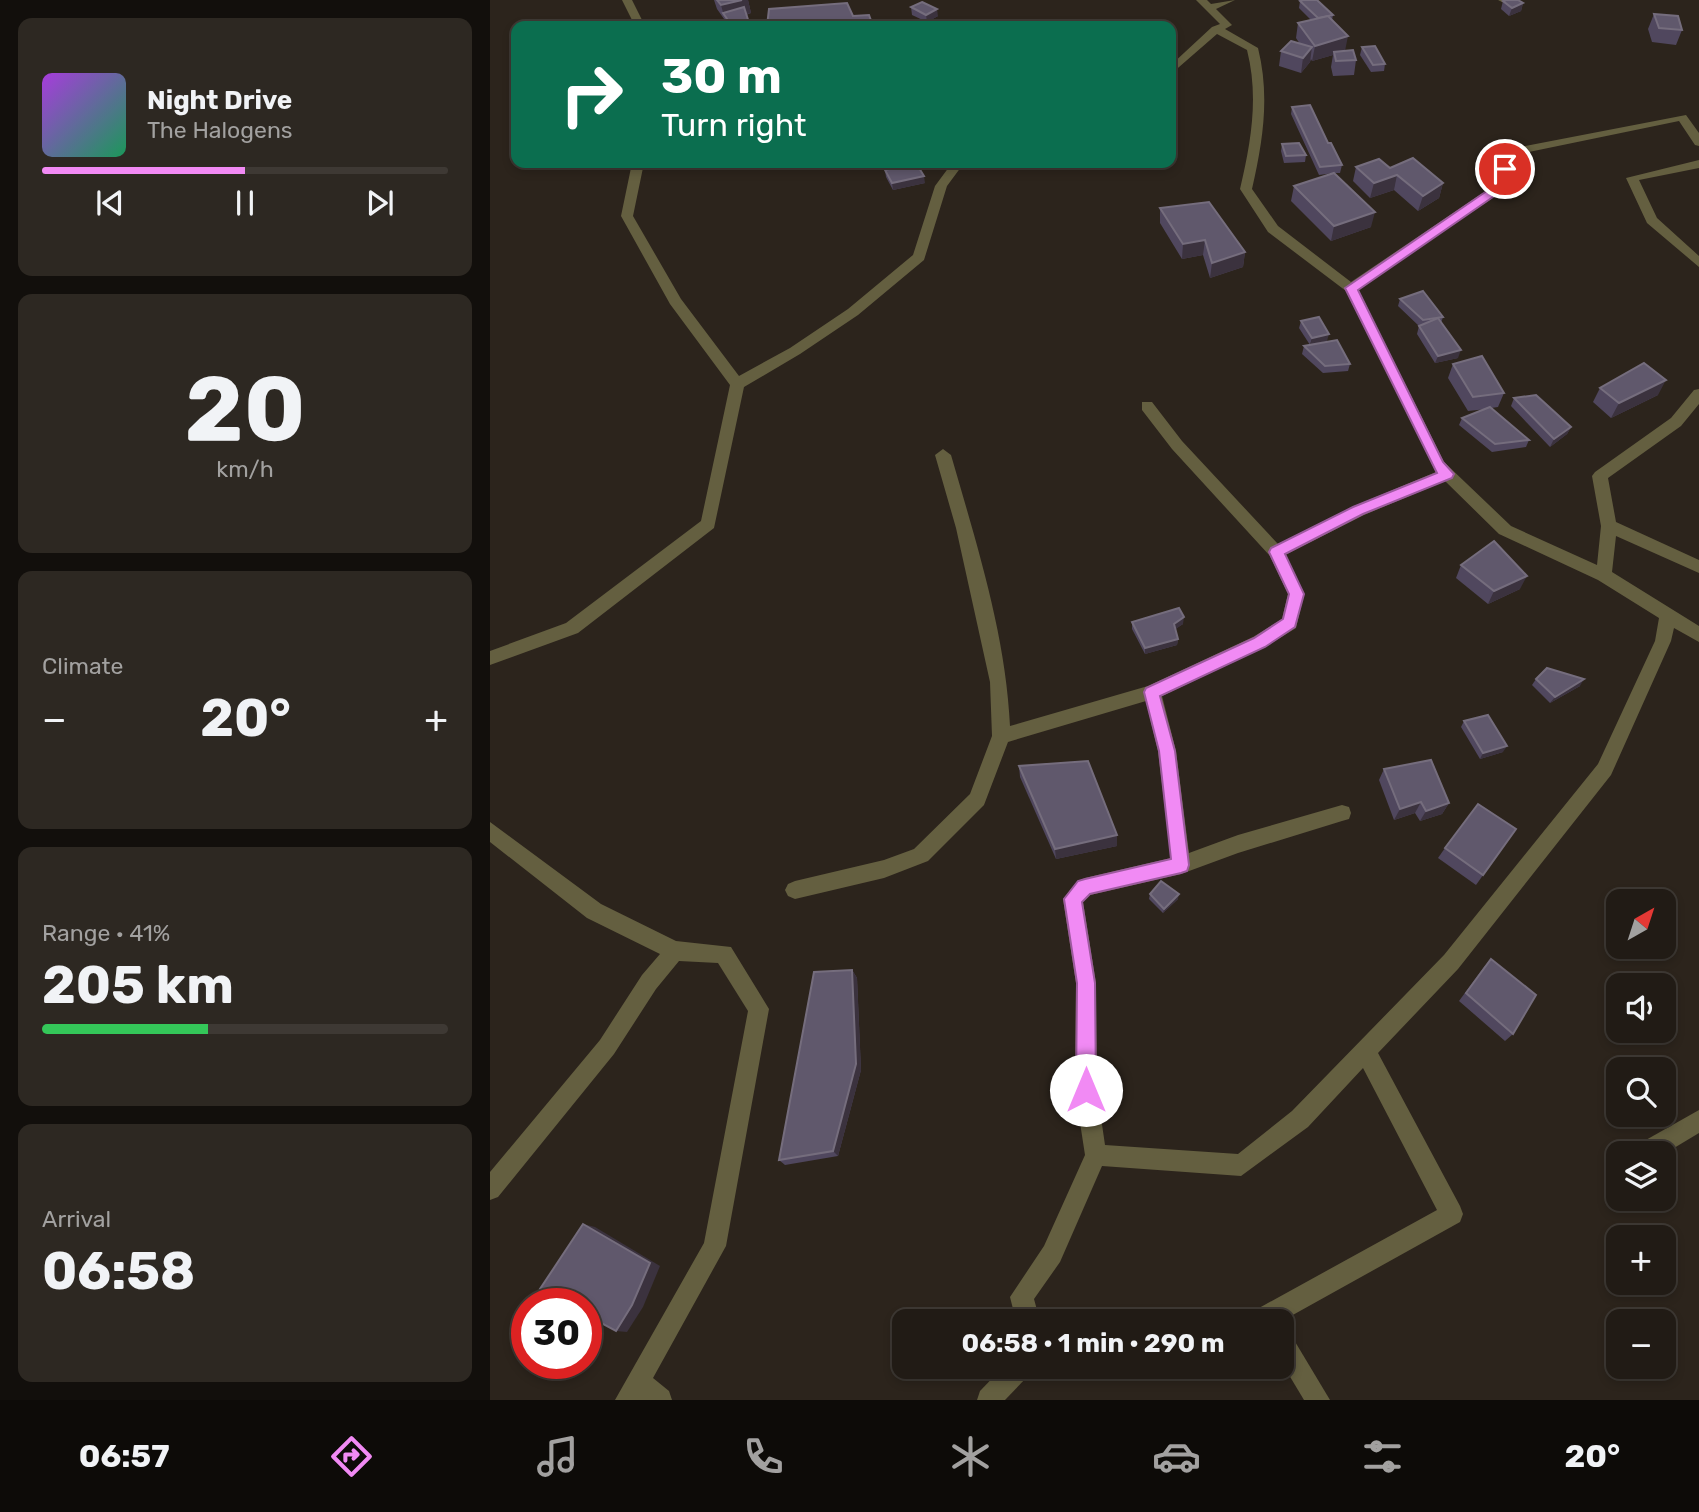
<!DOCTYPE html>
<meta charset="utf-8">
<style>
body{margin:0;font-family:Rubik,sans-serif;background:#2d2822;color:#f1f3f6;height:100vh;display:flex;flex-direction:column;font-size:26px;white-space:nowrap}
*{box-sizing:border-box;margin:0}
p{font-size:23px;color:#a2a1a0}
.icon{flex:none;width:38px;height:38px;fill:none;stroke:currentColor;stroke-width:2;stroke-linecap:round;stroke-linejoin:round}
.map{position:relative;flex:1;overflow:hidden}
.details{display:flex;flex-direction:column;gap:18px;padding:18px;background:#120f0c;width:490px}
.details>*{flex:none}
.top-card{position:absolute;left:21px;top:21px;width:665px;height:147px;border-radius:14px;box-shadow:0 4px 10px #0003,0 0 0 2px #3e3934;background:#0b6e4f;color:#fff;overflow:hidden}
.needle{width:46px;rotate:39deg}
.buttons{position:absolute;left:1116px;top:889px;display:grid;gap:14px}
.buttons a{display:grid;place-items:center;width:70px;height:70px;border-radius:14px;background:#211b15;box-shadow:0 4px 10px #0003,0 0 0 2px #3e3934;font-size:35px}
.speed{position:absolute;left:21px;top:1288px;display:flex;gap:14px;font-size:35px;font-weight:700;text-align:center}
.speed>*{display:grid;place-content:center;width:91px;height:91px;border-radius:50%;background:#211b15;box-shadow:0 4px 10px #0003,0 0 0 2px #3e3934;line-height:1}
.speed .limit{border:10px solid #d22;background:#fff;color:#111}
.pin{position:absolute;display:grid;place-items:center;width:60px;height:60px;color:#fff;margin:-30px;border:4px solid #fff;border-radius:50%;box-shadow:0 2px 7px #0007}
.me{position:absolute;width:77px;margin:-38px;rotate:0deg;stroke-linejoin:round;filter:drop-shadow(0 0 5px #0008)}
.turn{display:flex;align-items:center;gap:24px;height:147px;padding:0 35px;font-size:32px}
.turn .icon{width:91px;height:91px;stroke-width:2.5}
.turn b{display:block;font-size:49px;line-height:60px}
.big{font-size:52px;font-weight:700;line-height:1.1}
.details .card{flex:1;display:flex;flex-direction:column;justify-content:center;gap:10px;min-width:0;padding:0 24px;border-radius:14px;background:#2d2822}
.details .dial{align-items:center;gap:0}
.dial b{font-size:91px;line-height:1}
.song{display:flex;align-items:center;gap:21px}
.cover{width:84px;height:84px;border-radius:10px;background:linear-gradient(135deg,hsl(280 70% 55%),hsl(150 70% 35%))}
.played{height:7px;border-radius:4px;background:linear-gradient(90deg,#f18af4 50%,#3e3934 50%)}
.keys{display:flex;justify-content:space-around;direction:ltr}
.heat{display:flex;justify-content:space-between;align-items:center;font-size:38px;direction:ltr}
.charge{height:10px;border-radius:5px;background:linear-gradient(90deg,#34c759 41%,#3e3934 0)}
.trip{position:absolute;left:402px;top:1309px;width:402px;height:70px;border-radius:14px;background:#211b15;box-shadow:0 4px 10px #0003,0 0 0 2px #3e3934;font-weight:700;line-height:70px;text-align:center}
.tab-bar{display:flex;height:112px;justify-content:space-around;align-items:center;background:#0d0b08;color:#a2a1a0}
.tab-bar .icon{width:49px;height:49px}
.tab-bar .active{color:#f18af4}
.tab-bar b{font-size:32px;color:#f1f3f6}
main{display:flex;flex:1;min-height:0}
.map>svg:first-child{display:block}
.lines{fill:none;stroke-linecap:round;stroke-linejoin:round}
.minor{fill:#645f40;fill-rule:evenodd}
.wall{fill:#50475e}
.shaded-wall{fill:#3b323e}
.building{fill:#60586c;stroke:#756d7d;stroke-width:2}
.route{fill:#f18af4;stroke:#9d5a9f;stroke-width:2}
</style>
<main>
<section class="details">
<div class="card">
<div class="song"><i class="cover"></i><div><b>Night Drive</b><p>The Halogens</p></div></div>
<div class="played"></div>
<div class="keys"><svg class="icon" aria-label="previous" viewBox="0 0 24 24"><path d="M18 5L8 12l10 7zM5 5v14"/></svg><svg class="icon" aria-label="pause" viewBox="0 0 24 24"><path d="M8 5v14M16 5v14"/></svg><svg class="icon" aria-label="next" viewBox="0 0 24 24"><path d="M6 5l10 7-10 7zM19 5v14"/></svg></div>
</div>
<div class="card dial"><b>20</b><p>km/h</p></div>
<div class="card"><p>Climate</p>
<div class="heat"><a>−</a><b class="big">20°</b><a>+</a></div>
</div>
<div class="card"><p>Range · 41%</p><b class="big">205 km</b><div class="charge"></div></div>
<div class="card"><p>Arrival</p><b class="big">06:58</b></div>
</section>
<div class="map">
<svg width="1209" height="1400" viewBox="0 0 1209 1400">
<rect width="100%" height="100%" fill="#2c241c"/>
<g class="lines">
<g class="minor">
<polygon points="132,0 142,0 155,26 145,26"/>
<path d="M 706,0 L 717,0 L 721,4 L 745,0 L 726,9 L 742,25 L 735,29 L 768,48 C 780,96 773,141 762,189 L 788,226 L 861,282 L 1006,184 L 1014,150 L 1196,115 L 1209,133 L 1209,146 L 1205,145 L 1189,121 L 1024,155 L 1016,189 L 868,289 L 954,462 L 1021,526 L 1107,565 L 1111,526 L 1102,476 L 1105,472 L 1181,418 L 1204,390 L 1209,389 L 1209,404 L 1191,426 L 1118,478 L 1126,522 L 1209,560 L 1209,573 L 1126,536 L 1122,572 L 1209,626 L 1209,642 L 1184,628 L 1181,641 L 1121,775 L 968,969 L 888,1053 L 970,1206 L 973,1214 L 970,1222 L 792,1321 L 767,1321 L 765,1316 L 769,1308 L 947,1210 L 873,1068 L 818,1127 L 751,1176 L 612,1166 L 570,1262 L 544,1299 L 550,1321 L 526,1321 L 520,1297 L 554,1246 L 595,1155 L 585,1090 L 586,983 L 573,899 L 588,881 L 595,878 L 681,858 L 668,751 L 656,701 L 518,742 L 494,805 L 438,861 L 394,878 L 305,899 L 298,896 L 295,890 L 298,884 L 305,881 L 394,860 L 424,849 L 480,794 L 502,736 L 500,682 L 466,528 L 445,455 L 453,449 L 461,455 C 486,542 516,635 520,726 L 658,686 L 763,637 L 792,619 L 798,594 L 780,556 L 682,449 L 652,410 L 652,402 L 662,402 L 692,441 L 788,544 L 862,507 L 946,472 L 856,291 L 778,232 L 750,189 C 761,142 769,97 757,50 L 727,34 L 681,74 L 681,65 L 722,27 L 730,24 ZM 955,481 L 1009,534 L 1108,580 L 1169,618 L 1165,641 L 1108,764 L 954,955 L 802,1111 L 748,1154 L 615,1145 L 607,1090 L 606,983 L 593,902 L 600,895 L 691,874 L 748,853 L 852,821 L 859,819 L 861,813 L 859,807 L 852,805 L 748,835 L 699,853 L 686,751 L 672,696 L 775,647 L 806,628 L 814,594 L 795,555 L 874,515 Z"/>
<polygon points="1008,0 1019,0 1014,3"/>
<polygon points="1209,160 1209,168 1149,180 1167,218 1209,256 1209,267 1157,223 1136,178"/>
<polygon points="142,163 154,163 143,216 191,299 249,376 300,348 358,309 423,255 445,186 462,163 474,163 457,186 434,260 368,315 310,354 254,387 224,528 88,633 0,665 0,651 76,623 211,521 240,385 180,304 131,216"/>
<polygon points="0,822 111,904 186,941 241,947 279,1009 236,1246 163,1378 179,1391 182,1400 125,1400 214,1243 258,1011 228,963 189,961 166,989 124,1054 8,1197 0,1200 0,1172 110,1040 152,975 170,954 97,918 0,842"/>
<polygon points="1209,1110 1209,1133 1174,1154 1144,1153 1147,1145"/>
<polygon points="793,1331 801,1335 840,1400 814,1400 793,1365"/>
<polygon points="513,1367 541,1367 538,1376 515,1400 487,1400 490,1391"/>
</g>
</g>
<g class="wall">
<polygon points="224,0 258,0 261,13 256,15 260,26 239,26 227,9"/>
<polygon points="810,1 843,15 842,20 855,51 866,60 864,75 843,76 841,67 843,55 822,61 821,59 820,62 811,73 789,66 791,51 810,44 806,38 808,23 821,20 809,8"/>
<polygon points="1013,1 1033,3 1031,11 1019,16 1011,9"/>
<polygon points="421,7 448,16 437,22 422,15"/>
<polygon points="1164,14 1192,30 1186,45 1162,42 1158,29"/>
<polygon points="872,47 895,64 894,71 881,72 870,55"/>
<polygon points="802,107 838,143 852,165 850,173 844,173 881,227 841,241 801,201 804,186 844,173 829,175 801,114"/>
<polygon points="792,144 816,155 815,162 794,163 791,151"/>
<polygon points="866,167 953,183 949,198 928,211 904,190 880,198 863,181"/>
<polygon points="395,170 435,183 403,190 396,177"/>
<polygon points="670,208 755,252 753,267 720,278 713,255 692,259 670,223"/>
<polygon points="910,299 953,317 951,323 968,358 945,363 927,334 929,326 908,306"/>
<polygon points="829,317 820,345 809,328 811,321"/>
<polygon points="814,346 860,364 858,371 833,373 812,354"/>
<polygon points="963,364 1014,393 1008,407 1001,408 1039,440 1036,447 1002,452 969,425 972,418 997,409 978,411 958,378"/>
<polygon points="1110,388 1168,395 1121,418 1103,402"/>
<polygon points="1024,398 1081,427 1077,434 1060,447 1021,406"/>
<polygon points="971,565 1030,589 998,604 966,578"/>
<polygon points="642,622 693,624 685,629 688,639 687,645 655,654 642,629"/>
<polygon points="1046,679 1090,686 1060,703 1042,685"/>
<polygon points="974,721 1013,752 990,759 971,727"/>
<polygon points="529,766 627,846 566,859 530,777"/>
<polygon points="894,769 959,803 952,814 930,821 925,813 904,820 889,780"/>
<polygon points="1026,829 986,885 948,858 955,848"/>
<polygon points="660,894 688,899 673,913 659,899"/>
<polygon points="1001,959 1023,1034 1015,1041 969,1001 994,967"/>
<polygon points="362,970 367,978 371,1070 348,1156 295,1165 289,1160"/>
</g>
<g class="shaded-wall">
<polygon points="252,0 258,0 261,13 237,19 233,13 235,20 231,5"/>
<polygon points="1033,3 1031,11 1019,16 1022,8"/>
<polygon points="447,9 448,16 437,22 436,15"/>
<polygon points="858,36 855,51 844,52 843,55 822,61 825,46"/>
<polygon points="822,47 820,62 811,73 813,58"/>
<polygon points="907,175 904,190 880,198 884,183"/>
<polygon points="434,176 435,183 403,190 402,183"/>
<polygon points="953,183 949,198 928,211 933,196"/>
<polygon points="885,212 881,227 841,241 844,226"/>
<polygon points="715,240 713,255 692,259 693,244"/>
<polygon points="755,252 753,267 720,278 722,263"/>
<polygon points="839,334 837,341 820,345 822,338"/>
<polygon points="971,350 968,358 945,363 948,356"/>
<polygon points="1176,380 1168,395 1121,418 1129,403"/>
<polygon points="1081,427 1077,434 1060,447 1064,439"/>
<polygon points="1037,576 1030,589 998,604 1004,591"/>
<polygon points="694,617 693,624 683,631 684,624"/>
<polygon points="688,639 687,645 655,654 655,648"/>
<polygon points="1094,679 1090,686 1060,703 1065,697"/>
<polygon points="1017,746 1013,752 990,759 993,753"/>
<polygon points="931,802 925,813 904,820 910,809"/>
<polygon points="959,803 952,814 930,821 936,811"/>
<polygon points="627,835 627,846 566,859 565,849"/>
<polygon points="689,894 688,899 673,913 674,909"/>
<polygon points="362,970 367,978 371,1070 348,1156 343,1151"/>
<polygon points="93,1224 105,1227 170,1266 153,1307 137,1332 126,1331"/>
</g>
<g class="building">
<polygon points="227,0 252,0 231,5"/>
<polygon points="813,0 827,0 843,15 828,18 810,1"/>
<polygon points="1016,0 1028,0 1033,3 1022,8 1013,1"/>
<polygon points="432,2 447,9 436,15 421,7"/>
<polygon points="357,3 363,16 379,15 383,26 277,26 279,9"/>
<polygon points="254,7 260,26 242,26 233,13"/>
<polygon points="1164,14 1188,16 1192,30 1169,28"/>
<polygon points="838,16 858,36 825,46 808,23"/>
<polygon points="801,41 822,47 813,58 791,51"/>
<polygon points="885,46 895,64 883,65 872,47"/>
<polygon points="863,50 866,60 846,61 844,52"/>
<polygon points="820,105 838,143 841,143 852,165 830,167 802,107"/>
<polygon points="809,143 816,155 796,156 792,144"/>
<polygon points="923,158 953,183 933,196 907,175 884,183 866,167 889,159 900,168"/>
<polygon points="426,163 434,176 402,183 395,170"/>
<polygon points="844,173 885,212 844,226 804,186"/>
<polygon points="719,202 755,252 722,263 715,240 693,244 670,208"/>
<polygon points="933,291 953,317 933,320 910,299"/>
<polygon points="829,317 839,334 822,338 811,321"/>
<polygon points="948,318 971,350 948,356 929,326"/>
<polygon points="847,340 860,364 835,366 814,346"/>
<polygon points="992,356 1014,393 983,397 963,364"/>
<polygon points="1154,363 1176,380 1129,403 1110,388"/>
<polygon points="1046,395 1081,427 1064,439 1024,398"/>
<polygon points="1000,407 1039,440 1005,444 972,418"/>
<polygon points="1004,541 1037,576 1004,591 971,565"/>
<polygon points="689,608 694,617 684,624 688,639 655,648 642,622"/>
<polygon points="1057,668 1094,679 1065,697 1046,679"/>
<polygon points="998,715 1017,746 993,753 974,721"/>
<polygon points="941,760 959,803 936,811 931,802 910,809 894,769"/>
<polygon points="598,761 627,835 565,849 529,766"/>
<polygon points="988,804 1026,829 993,875 955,848"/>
<polygon points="671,881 689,894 674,909 660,894"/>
<polygon points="1001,959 1046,995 1023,1034 976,993"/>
<polygon points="362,970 366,1064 343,1151 289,1160 324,972"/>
<polygon points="93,1224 160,1263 142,1305 126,1331 96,1315 96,1304 77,1304 50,1289"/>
</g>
<polygon class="route" points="1011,167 1020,169 1016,188 868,290 953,462 964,474 962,478 873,514 795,554 814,594 805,627 775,647 670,696 685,751 699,865 697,871 691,873 600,894 592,902 605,983 606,1090 603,1097 596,1100 589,1097 586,1090 587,983 574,899 588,881 595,879 681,859 669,751 654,692 656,688 764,638 793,619 799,594 779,552 781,548 863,507 947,473 855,288 1007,184"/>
</svg>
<div class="buttons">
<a><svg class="needle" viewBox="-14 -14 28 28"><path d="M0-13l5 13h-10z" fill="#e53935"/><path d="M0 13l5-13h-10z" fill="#a2a1a0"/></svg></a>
<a><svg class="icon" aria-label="sound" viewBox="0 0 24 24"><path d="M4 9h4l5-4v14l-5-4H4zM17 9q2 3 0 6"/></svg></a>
<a><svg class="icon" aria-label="search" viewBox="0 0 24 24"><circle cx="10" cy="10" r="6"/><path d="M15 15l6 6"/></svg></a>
<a><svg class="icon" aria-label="layers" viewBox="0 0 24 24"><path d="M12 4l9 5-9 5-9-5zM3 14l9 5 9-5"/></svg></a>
<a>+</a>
<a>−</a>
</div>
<div class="speed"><div class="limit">30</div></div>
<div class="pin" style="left:1015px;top:169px;background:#d93025"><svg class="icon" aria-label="arrive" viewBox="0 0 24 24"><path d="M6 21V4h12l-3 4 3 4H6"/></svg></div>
<svg class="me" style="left:596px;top:1090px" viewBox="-20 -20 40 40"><circle r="19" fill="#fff"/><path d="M0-13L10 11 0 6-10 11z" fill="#f18af4"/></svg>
<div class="trip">06:58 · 1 min · 290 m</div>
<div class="top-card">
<div class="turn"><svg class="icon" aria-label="right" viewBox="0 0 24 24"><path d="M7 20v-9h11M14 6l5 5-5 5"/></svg><div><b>30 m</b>Turn right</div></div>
</div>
</div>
</main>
<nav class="tab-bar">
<b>06:57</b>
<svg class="icon active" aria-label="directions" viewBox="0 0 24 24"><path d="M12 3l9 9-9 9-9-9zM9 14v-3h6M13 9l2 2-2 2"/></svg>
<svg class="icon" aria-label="music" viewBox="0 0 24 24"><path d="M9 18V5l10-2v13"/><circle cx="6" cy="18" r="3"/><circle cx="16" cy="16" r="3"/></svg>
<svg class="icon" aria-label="phone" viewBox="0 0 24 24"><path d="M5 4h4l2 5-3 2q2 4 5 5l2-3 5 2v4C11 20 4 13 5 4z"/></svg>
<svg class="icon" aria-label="climate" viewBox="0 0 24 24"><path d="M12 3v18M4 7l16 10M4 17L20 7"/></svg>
<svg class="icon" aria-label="car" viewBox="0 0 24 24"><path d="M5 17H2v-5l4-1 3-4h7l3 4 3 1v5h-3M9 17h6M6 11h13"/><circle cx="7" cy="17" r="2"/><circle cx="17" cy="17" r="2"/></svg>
<svg class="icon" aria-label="filters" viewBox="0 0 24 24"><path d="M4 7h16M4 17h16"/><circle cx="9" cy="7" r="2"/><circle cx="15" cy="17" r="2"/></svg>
<b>20°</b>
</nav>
